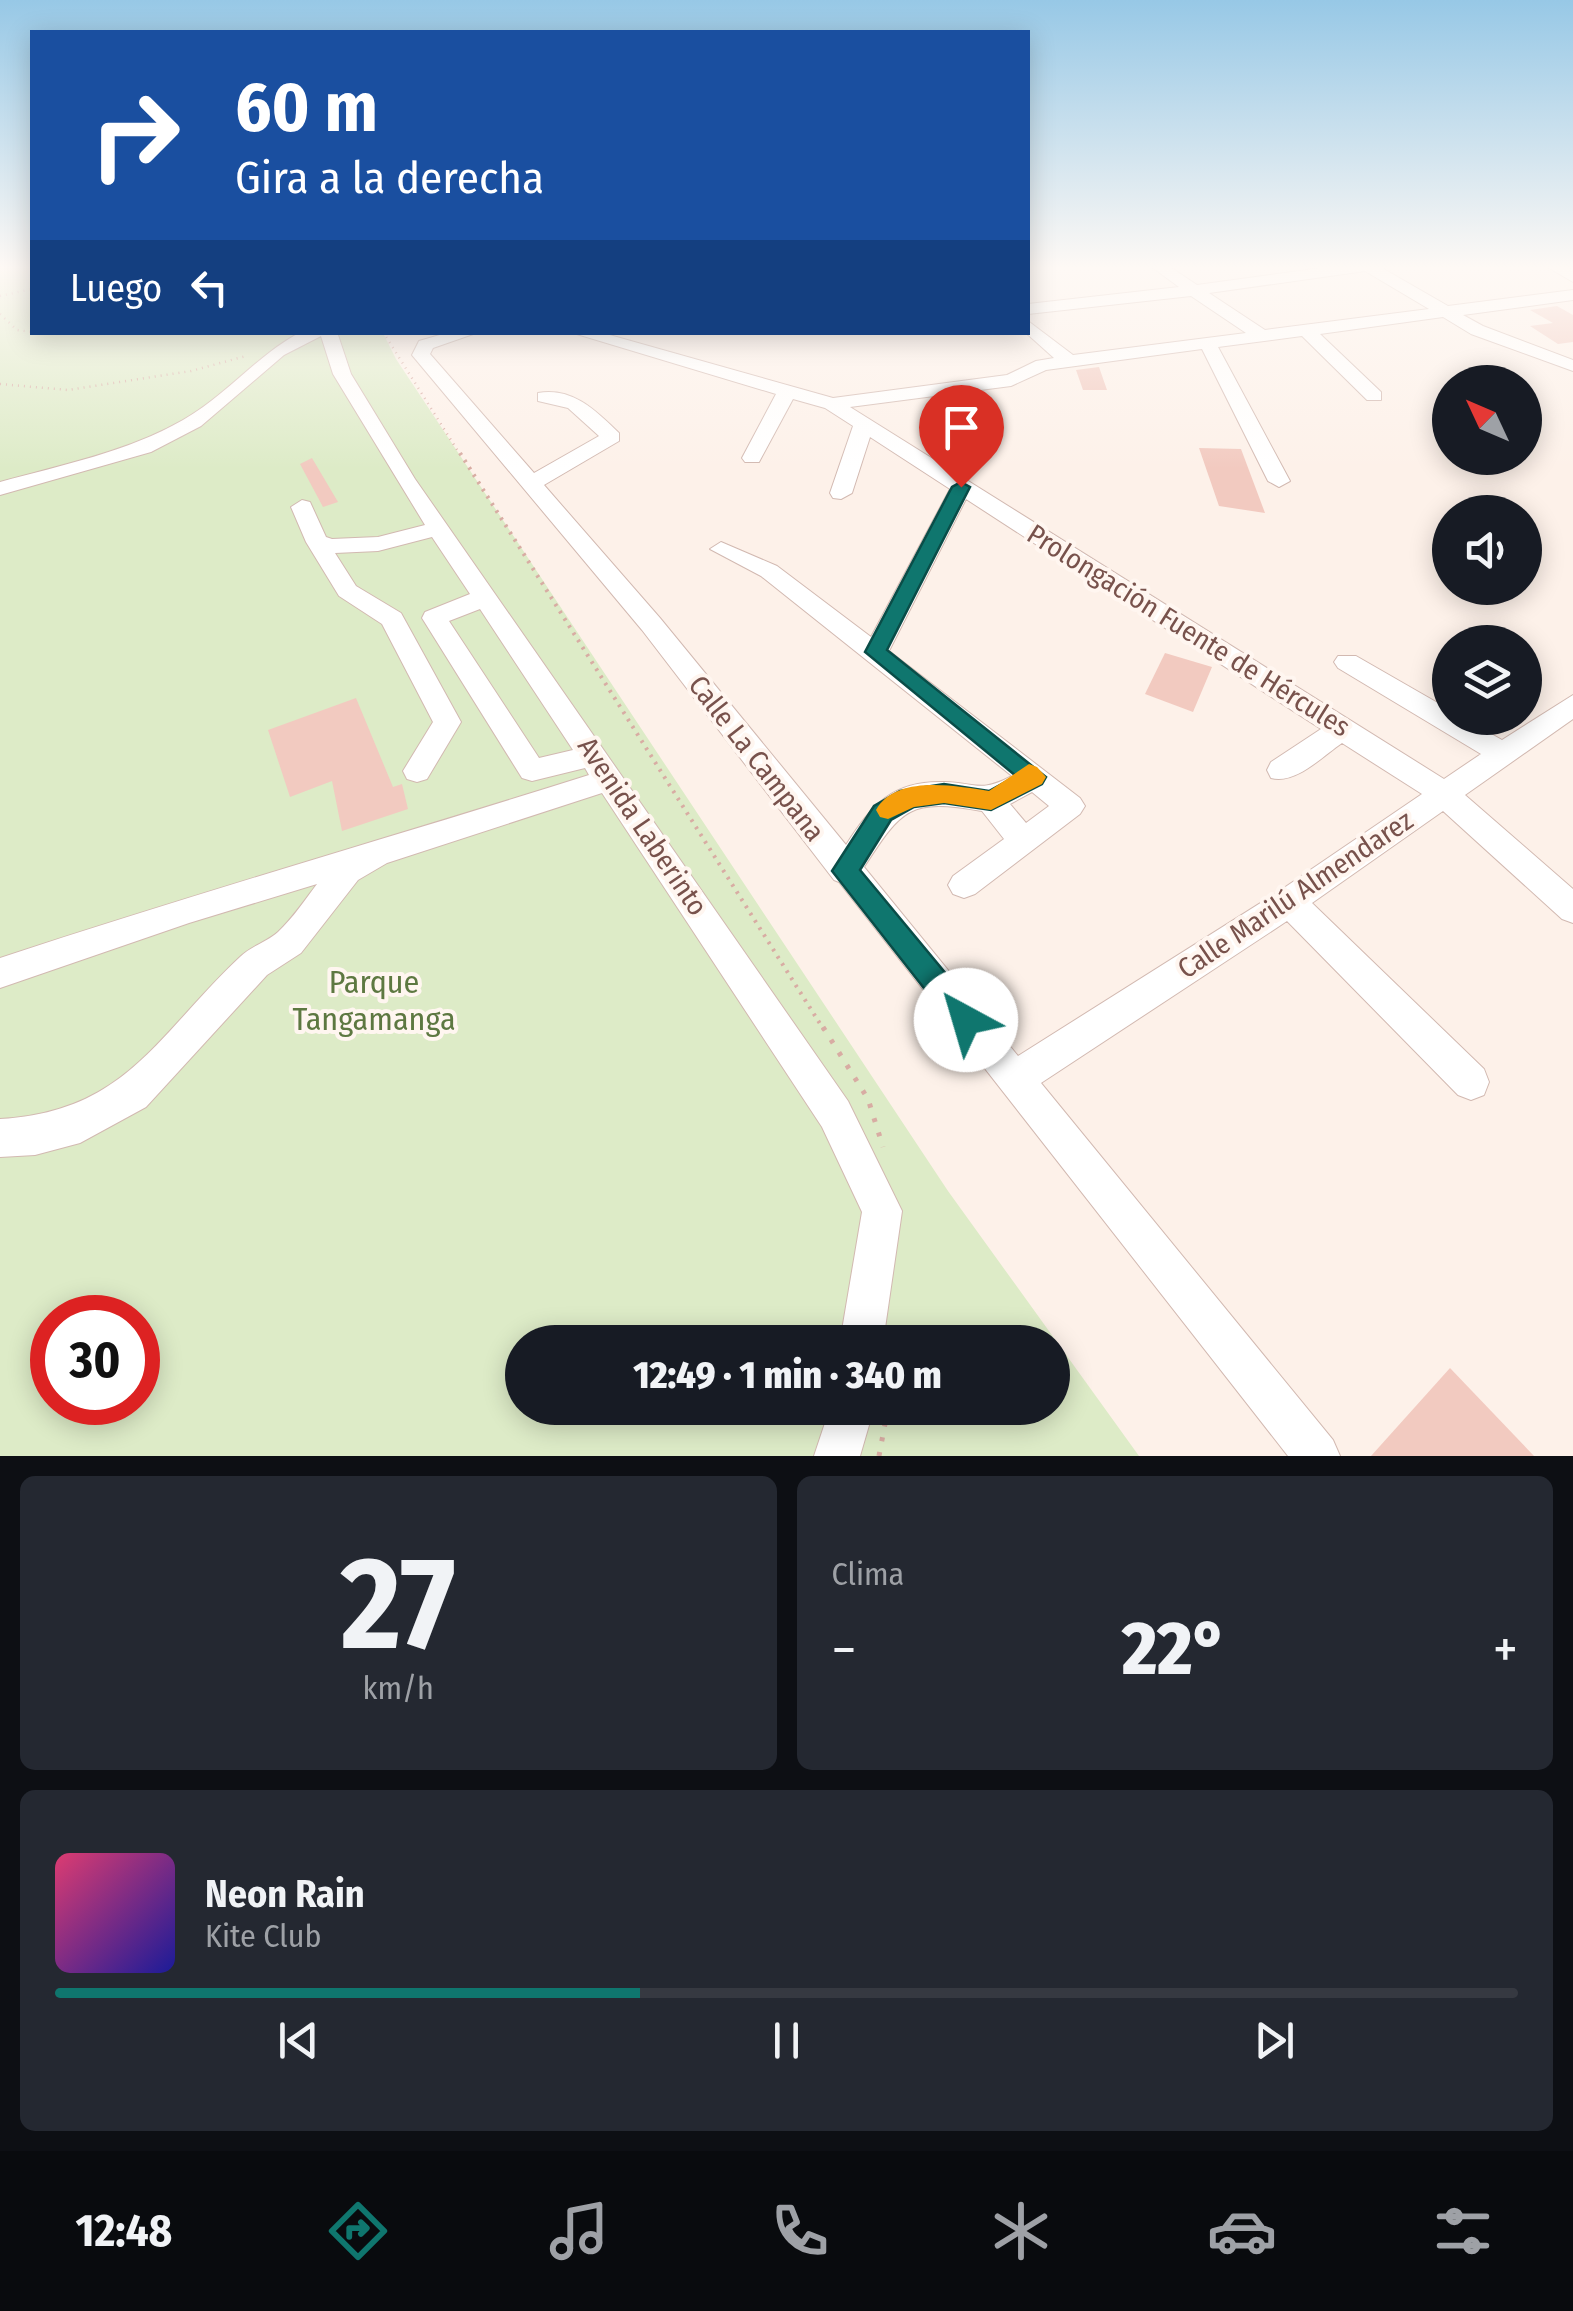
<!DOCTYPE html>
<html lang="es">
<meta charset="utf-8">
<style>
body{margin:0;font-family:"Fira Sans Condensed",sans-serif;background:#242831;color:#f1f3f6;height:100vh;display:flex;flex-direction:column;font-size:38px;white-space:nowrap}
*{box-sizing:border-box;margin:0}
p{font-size:32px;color:#9ea1a6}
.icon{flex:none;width:55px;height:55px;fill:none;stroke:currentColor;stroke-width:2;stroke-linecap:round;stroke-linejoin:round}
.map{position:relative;height:1456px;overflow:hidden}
.drawer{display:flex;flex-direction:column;gap:20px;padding:20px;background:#0d0f14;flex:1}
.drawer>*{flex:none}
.top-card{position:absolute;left:30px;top:30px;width:1000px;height:305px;border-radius:0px;box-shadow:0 5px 25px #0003;background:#1a4fa0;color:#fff;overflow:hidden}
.needle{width:65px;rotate:314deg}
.tools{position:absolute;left:1432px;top:365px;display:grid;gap:20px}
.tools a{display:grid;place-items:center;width:110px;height:110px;border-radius:50%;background:#171b24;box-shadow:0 5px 25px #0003;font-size:50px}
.speed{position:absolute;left:30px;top:1295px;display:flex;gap:20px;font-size:50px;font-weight:700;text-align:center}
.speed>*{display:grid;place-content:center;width:130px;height:130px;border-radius:50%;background:#171b24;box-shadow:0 5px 25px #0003;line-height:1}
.speed .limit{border:15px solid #d22;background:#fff;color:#111}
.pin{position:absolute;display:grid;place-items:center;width:85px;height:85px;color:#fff;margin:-102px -42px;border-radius:50% 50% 50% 0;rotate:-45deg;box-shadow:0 0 10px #0007}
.pin .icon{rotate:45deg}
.me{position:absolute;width:110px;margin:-55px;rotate:321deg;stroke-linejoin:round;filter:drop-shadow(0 0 8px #0008)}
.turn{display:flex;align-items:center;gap:35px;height:210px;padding:0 40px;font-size:45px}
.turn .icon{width:130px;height:130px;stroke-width:2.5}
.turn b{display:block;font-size:70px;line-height:85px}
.then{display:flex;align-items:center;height:95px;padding:0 40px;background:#0003;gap:20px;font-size:38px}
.big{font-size:75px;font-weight:800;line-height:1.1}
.drawer .widget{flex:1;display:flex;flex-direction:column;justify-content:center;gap:15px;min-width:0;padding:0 35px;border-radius:15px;background:#242831}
.drawer .dial{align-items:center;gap:0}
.dial b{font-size:130px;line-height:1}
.song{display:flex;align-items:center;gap:30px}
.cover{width:120px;height:120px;border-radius:15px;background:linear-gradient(135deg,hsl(340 70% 55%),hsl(240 70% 35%))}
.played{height:10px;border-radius:5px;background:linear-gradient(90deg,#0f766e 40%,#363941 40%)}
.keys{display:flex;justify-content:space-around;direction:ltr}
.heat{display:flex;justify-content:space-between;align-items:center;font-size:55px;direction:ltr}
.drawer .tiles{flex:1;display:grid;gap:20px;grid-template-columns:1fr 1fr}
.widget:last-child{grid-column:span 2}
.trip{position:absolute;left:505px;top:1325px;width:565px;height:100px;border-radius:50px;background:#171b24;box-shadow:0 5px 25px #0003;font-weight:800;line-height:100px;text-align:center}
.tab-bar{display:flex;height:160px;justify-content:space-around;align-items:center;background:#090b0e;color:#9ea1a6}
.tab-bar .icon{width:70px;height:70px}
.tab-bar .current{color:#0f766e}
.tab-bar b{font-size:45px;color:#f1f3f6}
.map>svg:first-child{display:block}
.green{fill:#ddebc7;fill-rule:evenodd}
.building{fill:#f2cac0}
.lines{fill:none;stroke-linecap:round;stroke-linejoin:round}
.minor-casing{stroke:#d2b9b1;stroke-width:2}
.path-far2{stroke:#d8aca3;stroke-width:2.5;stroke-dasharray:1 5;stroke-linecap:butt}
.path-far1{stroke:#d8aca3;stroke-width:4;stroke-dasharray:2.5 6;stroke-linecap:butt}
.path{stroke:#d8aca3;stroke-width:5;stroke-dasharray:4 11;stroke-linecap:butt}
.minor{fill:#fff;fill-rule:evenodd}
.route{fill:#0f766e;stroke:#0a4d48;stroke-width:2.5}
.slow{fill:#f59e0b}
.labels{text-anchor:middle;stroke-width:8;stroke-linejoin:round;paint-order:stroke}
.street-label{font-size:28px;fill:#78524c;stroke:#fff6f0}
.near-park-label{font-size:32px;fill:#5d7841;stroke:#fff6f0}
</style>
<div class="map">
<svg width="1573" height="1456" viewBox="0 0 1573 1456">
<rect width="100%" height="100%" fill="#fdf1e9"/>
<path class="green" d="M 0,265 L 32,265 L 32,332 L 383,333 L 396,359 L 948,1191 L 1139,1456 L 0,1456 ZM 52,1318 L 138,1318 L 138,1402 L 52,1402 ZM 522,1342 L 1052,1342 L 1052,1408 L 522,1408 Z"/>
<g class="building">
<polygon points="1557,306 1573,315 1573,342 1558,344 1530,326 1553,323 1530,310"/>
<polygon points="1099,367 1107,390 1083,390 1076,370"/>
<polygon points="1199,448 1241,449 1265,513 1219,506"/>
<polygon points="312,458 338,502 323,507 300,464"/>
<polygon points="1165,653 1212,667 1193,712 1145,694"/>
<polygon points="356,698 393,787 402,784 408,809 342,831 332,781 290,797 268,730"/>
<polygon points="1450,1368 1534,1456 1371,1456"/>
</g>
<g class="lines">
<defs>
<g id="minor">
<path d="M 1149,265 L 1167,265 L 1197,285 L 1343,265 L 1385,265 L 1382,268 L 1448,306 L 1573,290 L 1573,300 L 1463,315 L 1483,326 L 1573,360 L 1573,371 L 1471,334 L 1443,317 L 1320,334 L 1381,392 L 1381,400 L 1367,400 L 1302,336 L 1218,347 L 1290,481 L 1279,487 L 1268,481 L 1202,349 L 1046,370 L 1011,386 L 850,407 L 1444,779 L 1481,754 L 1338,668 L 1334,662 L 1338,656 L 1356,656 L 1450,710 L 1450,718 L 1463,718 L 1502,740 L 1573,695 L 1573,719 L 1465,795 L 1573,889 L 1573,923 L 1562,919 L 1443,811 L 1312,903 L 1484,1069 L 1489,1082 L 1484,1095 L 1471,1100 L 1458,1095 L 1287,921 L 1041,1083 L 1333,1440 L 1340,1456 L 1288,1456 L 839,882 L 834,880 L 642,630 L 412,355 L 419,341 L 450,332 L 479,332 L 433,348 L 430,354 L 534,473 L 599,436 L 568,408 L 538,401 L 538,393 C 573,387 596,411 619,433 L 619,441 L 544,485 L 660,618 L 846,845 C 872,805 892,780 945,782 C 977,783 980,793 1012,776 L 761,576 L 710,549 L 721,542 L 777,566 L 871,637 L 950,489 L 870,437 L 852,493 L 841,499 L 833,498 L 830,493 L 853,426 L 825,408 L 793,399 L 759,462 L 745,462 L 742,458 L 776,394 L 570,332 L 599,332 L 833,398 L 1007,375 L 1036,361 L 1054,358 L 1025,332 L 1028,321 L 1073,355 L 1246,333 L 1191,296 L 1028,314 L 1028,304 L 1179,287 ZM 1365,271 L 1429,309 L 1265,330 L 1209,293 ZM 966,499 L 1321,729 L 1271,762 L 1267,770 L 1271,778 C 1295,785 1323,756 1342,743 L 1422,794 L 1278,892 L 1018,1056 L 864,867 C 902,808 910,798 982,811 L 1004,839 L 953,876 L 948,885 L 953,894 L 964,898 L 975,894 L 1080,814 L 1085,806 L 1080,798 L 889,651 ZM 1032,792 L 1049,806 L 1026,823 L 1010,804 Z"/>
<polygon points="1544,265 1563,265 1573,270 1573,282"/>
<path d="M 301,332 L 337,332 L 351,374 L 415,479 L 848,1101 L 902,1211 L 883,1342 L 840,1342 L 862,1212 L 822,1127 L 602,793 L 387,863 L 358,880 L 301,953 L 267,975 L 146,1107 L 80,1143 L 35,1155 L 0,1157 L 0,1119 C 126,1112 157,1035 240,957 C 251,946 267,942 278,932 C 293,918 305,900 317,884 L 189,923 L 0,988 L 0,958 C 196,893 393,837 589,775 L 585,768 L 532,781 L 522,778 L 422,618 L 425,612 L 470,594 L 432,537 L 378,551 L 335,553 L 356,586 L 401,613 L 461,722 L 427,779 L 417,782 L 407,779 L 403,771 L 433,722 L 382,624 L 339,596 L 306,542 L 291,507 L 302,500 L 310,502 L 326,537 L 332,539 L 378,537 L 425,525 L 333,374 L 321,336 L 284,355 L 201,426 L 151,452 L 0,495 L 0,482 C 62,465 127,452 183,420 C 227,395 257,355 301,332 ZM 480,609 L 573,750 L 539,758 L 449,621 Z"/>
<polygon points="830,1408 874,1408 860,1456 814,1456"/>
</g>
</defs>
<use href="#minor" class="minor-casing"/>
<g class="path-far2">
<polyline points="0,296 32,289"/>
<polyline points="0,314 17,330 32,332"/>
<polyline points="40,332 112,332"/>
<polyline points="383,332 461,456"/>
<polyline points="0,384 68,390 191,371 246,356"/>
</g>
<polyline class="path-far1" points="460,453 824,1030"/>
<g class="path">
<polyline points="823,1027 868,1099 883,1147"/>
<polyline points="879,1456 888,1408"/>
</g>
<use href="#minor" class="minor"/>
</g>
<linearGradient id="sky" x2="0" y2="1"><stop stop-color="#97c8e6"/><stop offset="0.57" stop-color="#fef9f5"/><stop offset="1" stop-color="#fef9f5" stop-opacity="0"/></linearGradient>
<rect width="1573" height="469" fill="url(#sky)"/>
<polygon class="route" points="961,482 970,487 887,650 1046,777 1042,784 991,810 944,803 914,807 891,820 860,870 976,1010 980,1020 976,1029 966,1033 956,1029 832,871 874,806 900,791 944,784 989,791 1016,776 865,652 952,487"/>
<path class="slow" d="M 1029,764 L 1037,767 L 1046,777 L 1042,784 L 991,810 L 944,803 L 914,807 L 888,819 L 880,817 L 876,810 C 896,774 956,786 989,791 Z"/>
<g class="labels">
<g class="street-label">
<text transform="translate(1189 630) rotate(32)" y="10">Prolongación Fuente de Hércules</text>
<text transform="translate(757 758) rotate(52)" y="10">Calle La Campana</text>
<text transform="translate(643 826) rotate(56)" y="10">Avenida Laberinto</text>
<text transform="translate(1295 894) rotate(-34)" y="10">Calle Marilú Almendarez</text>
</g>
<g class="near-park-label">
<text x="374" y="993">Parque<tspan x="374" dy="37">Tangamanga</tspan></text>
</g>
</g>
</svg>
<div class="tools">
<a><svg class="needle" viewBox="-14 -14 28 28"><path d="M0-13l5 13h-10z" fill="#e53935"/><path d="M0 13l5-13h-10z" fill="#9ea1a6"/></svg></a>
<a><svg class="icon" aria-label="sound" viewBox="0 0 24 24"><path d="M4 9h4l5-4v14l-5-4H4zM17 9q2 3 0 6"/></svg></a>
<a><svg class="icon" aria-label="layers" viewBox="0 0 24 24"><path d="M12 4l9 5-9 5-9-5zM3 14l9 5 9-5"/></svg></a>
</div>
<div class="speed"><div class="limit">30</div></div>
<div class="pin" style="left:961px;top:487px;background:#d93025"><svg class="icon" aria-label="arrive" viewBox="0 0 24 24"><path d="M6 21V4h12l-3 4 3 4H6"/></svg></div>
<svg class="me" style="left:966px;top:1020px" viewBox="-20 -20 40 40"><circle r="19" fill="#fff"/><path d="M0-13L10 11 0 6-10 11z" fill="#0f766e"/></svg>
<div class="trip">12:49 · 1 min · 340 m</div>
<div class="top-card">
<div class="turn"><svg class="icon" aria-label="right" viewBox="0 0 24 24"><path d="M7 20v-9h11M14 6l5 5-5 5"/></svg><div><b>60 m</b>Gira a la derecha</div></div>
<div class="then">Luego<svg class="icon" aria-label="left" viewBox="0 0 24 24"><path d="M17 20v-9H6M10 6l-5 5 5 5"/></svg></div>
</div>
</div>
<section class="drawer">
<div class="tiles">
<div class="widget dial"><b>27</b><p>km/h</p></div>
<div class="widget"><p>Clima</p>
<div class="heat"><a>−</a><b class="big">22°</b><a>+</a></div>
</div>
<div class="widget">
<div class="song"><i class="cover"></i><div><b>Neon Rain</b><p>Kite Club</p></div></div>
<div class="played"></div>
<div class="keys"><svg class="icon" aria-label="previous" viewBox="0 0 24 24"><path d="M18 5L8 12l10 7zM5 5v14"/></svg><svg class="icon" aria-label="pause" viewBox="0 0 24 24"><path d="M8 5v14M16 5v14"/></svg><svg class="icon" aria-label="next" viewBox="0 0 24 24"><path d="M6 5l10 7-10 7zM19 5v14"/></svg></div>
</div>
</div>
</section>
<nav class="tab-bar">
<b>12:48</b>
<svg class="icon current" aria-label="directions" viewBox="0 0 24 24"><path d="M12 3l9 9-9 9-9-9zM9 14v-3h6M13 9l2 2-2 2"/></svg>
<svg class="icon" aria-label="music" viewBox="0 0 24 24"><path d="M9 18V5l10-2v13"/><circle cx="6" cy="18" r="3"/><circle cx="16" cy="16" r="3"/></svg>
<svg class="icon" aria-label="phone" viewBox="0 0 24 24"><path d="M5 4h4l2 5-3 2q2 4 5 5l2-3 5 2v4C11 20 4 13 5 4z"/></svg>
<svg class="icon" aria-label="climate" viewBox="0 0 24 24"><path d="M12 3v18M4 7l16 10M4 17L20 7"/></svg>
<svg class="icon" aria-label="car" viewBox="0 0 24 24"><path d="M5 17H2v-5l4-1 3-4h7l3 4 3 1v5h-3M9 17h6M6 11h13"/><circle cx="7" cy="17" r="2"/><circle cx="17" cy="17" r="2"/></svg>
<svg class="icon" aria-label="filters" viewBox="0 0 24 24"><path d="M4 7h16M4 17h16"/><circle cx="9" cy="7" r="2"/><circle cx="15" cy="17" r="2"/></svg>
</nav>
